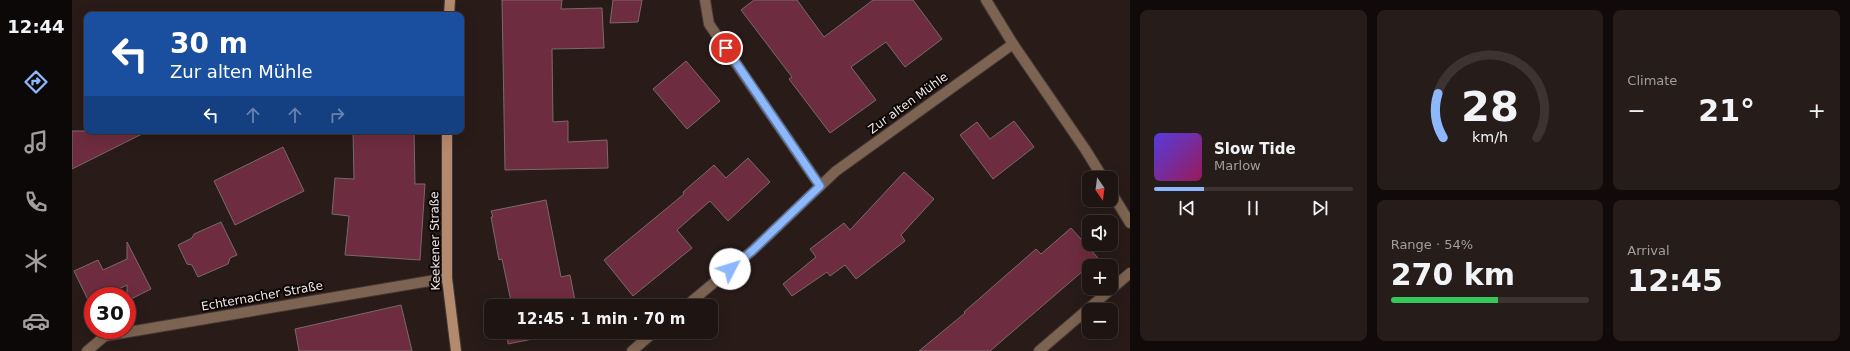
<!DOCTYPE html>
<meta charset="utf-8">
<style>
body{margin:0;font-family:"DejaVu Sans",sans-serif;background:#261d1b;color:#f1f3f6;height:100vh;display:flex;flex-direction:column;font-size:15px;white-space:nowrap}
*{box-sizing:border-box;margin:0}
p{font-size:13px;color:#a19e9f}
.icon{flex:none;width:22px;height:22px;fill:none;stroke:currentColor;stroke-width:2;stroke-linecap:round;stroke-linejoin:round}
.map{position:relative;flex:1;overflow:hidden}
.details{display:flex;flex-direction:column;gap:10px;padding:10px;background:#100b0a;width:720px}
.details>*{flex:none}
.banner{position:absolute;left:12px;top:12px;width:380px;height:122px;border-radius:8px;box-shadow:0 4px 16px #0002,0 0 0 1px #3c3332;background:#1a4fa0;color:#fff;overflow:hidden}
.needle{width:26px;rotate:166deg}
.tools{position:absolute;left:1010px;top:171px;display:grid;gap:8px}
.tools a{display:grid;place-items:center;width:36px;height:36px;border-radius:8px;background:#1e1412;box-shadow:0 4px 16px #0002,0 0 0 1px #3c3332;font-size:20px}
.speed{position:absolute;left:12px;top:287px;display:flex;gap:8px;font-size:20px;font-weight:700;text-align:center}
.speed>*{display:grid;place-content:center;width:52px;height:52px;border-radius:50%;background:#1e1412;box-shadow:0 4px 16px #0002,0 0 0 1px #3c3332;line-height:1}
.speed .limit{border:6px solid #d22;background:#fff;color:#111}
.pin{position:absolute;display:grid;place-items:center;width:34px;height:34px;color:#fff;margin:-17px;border:2px solid #fff;border-radius:50%;box-shadow:0 1px 4px #0007}
.me{position:absolute;width:44px;margin:-22px;rotate:50deg;stroke-linejoin:round;filter:drop-shadow(0 0 3px #0008)}
.turn{display:flex;align-items:center;gap:14px;height:84px;padding:0 20px;font-size:18px}
.turn .icon{width:52px;height:52px;stroke-width:2.5}
.turn b{display:block;font-size:28px;line-height:34px}
.lanes{display:flex;align-items:center;height:38px;padding:0 20px;background:#0003;justify-content:center;gap:20px;direction:ltr}
.lanes .off{opacity:.35}
.big{font-size:30px;font-weight:600;line-height:1.1}
.details .tile{flex:1;display:flex;flex-direction:column;justify-content:center;gap:6px;min-width:0;padding:0 14px;border-radius:8px;background:#261d1b}
.details .dial{align-items:center;gap:0}
.dial svg{height:104px;overflow:visible;fill:none;stroke:#3c3332;stroke-width:7;stroke-linecap:round;text-anchor:middle}
.dial text{fill:#f1f3f6;stroke:none}
.song{display:flex;align-items:center;gap:12px}
.cover{width:48px;height:48px;border-radius:6px;background:linear-gradient(135deg,hsl(250 70% 55%),hsl(330 70% 35%))}
.played{height:4px;border-radius:2px;background:linear-gradient(90deg,#8eb8fd 25%,#3c3332 25%)}
.keys{display:flex;justify-content:space-around;direction:ltr}
.heat{display:flex;justify-content:space-between;align-items:center;font-size:22px;direction:ltr}
.charge{height:6px;border-radius:3px;background:linear-gradient(90deg,#34c759 54%,#3c3332 0)}
.details .tiles{flex:1;display:grid;gap:10px;grid-template-columns:repeat(3,1fr)}
.tile:first-child{grid-row:span 2}
.trip{position:absolute;left:412px;top:299px;width:234px;height:40px;border-radius:8px;background:#1e1412;box-shadow:0 4px 16px #0002,0 0 0 1px #3c3332;font-weight:600;line-height:40px;text-align:center}
main{display:flex;flex:1;min-height:0}
.dock{display:flex;flex-direction:column;width:72px;justify-content:space-around;align-items:center;background:#0c0807;color:#a19e9f}
.dock .icon{width:28px;height:28px}
.dock .selected{color:#8eb8fd}
.dock b{font-size:18px;color:#f1f3f6}
.map>svg:first-child{display:block}
.building{fill:#6e2c40;stroke:#7a696d}
.lines{fill:none;stroke-linecap:round;stroke-linejoin:round}
.street-casing{stroke:#443835;stroke-width:12}
.secondary-casing{stroke:#443835;stroke-width:12}
.street{stroke:#7d6351;stroke-width:10}
.secondary{stroke:#b48a6e;stroke-width:10}
.route-casing{stroke:#5c78a4;stroke-width:10}
.route{stroke:#8eb8fd;stroke-width:7}
.labels{text-anchor:middle;stroke-width:4;stroke-linejoin:round;paint-order:stroke}
.street-label{font-size:12px;fill:#f1e7e6;stroke:#0c0706}
</style>
<main>
<nav class="dock">
<b>12:44</b>
<svg class="icon selected" aria-label="directions" viewBox="0 0 24 24"><path d="M12 3l9 9-9 9-9-9zM9 14v-3h6M13 9l2 2-2 2"/></svg>
<svg class="icon" aria-label="music" viewBox="0 0 24 24"><path d="M9 18V5l10-2v13"/><circle cx="6" cy="18" r="3"/><circle cx="16" cy="16" r="3"/></svg>
<svg class="icon" aria-label="phone" viewBox="0 0 24 24"><path d="M5 4h4l2 5-3 2q2 4 5 5l2-3 5 2v4C11 20 4 13 5 4z"/></svg>
<svg class="icon" aria-label="climate" viewBox="0 0 24 24"><path d="M12 3v18M4 7l16 10M4 17L20 7"/></svg>
<svg class="icon" aria-label="car" viewBox="0 0 24 24"><path d="M5 17H2v-5l4-1 3-4h7l3 4 3 1v5h-3M9 17h6M6 11h13"/><circle cx="7" cy="17" r="2"/><circle cx="17" cy="17" r="2"/></svg>
</nav>
<div class="map">
<svg width="1058" height="351" viewBox="0 0 1058 351">
<rect width="100%" height="100%" fill="#281b18"/>
<g class="building">
<polygon points="430,0 490,0 489,9 530,8 532,48 480,49 481,122 496,121 496,142 535,140 536,168 433,170"/>
<polygon points="541,0 570,0 566,22 538,23"/>
<polygon points="682,0 725,0 752,37 801,0 841,0 870,39 833,67 814,42 779,67 804,100 758,133 717,79 720,77 669,10"/>
<polygon points="614,61 648,101 615,129 581,89"/>
<polygon points="942,121 962,147 921,179 888,135 905,122 918,139"/>
<polygon points="0,131 76,131 0,169"/>
<polygon points="281,131 342,131 343,184 353,184 348,260 273,255 277,216 260,214 263,178 282,179"/>
<polygon points="211,147 232,191 163,225 142,181"/>
<polygon points="676,158 698,182 656,221 638,201 605,230 620,248 561,296 532,260 612,194 611,192 642,165 654,178"/>
<polygon points="832,172 862,199 829,235 833,241 784,279 773,265 758,276 755,272 720,296 711,284 744,257 738,249 772,223 778,230"/>
<polygon points="474,200 489,277 498,275 504,306 440,306 430,259 427,260 419,217 421,217 419,211"/>
<polygon points="149,222 165,255 158,258 156,264 126,277 120,265 115,264 106,245 120,238 122,234"/>
<polygon points="999,228 1026,258 918,351 847,351 893,313 892,312 964,249 969,254"/>
<polygon points="55,242 79,289 55,301 55,285 33,296 21,296 21,302 18,304 2,271 26,260 31,270 55,259"/>
<polygon points="329,305 340,351 227,351 223,329"/>
<polygon points="435,332 495,332 436,344"/>
</g>
<g class="lines">
<defs>
<g id="street">
<polyline points="633,0 637,24 748,186"/>
<polyline points="914,0 941,44"/>
<polyline points="1039,192 1058,223"/>
<polyline points="614,306 680,251 764,171 941,44 1013,149 1031,178"/>
<polyline points="15,351 33,336 375,278"/>
<polyline points="560,351 582,332"/>
<polyline points="967,351 1058,273"/>
</g>
<g id="secondary">
<polyline points="377,15 378,0"/>
<polyline points="375,131 375,278 384,351"/>
</g>
</defs>
<use href="#street" class="street-casing"/>
<use href="#secondary" class="secondary-casing"/>
<use href="#street" class="street"/>
<use href="#secondary" class="secondary"/>
</g>
<g class="lines">
<defs>
<polyline id="route" points="654,48 748,186 680,251 658,269"/>
</defs>
<use href="#route" class="route-casing"/>
<use href="#route" class="route"/>
</g>
<g class="labels">
<g class="street-label">
<text transform="translate(836 103) rotate(-36)" y="4">Zur alten Mühle</text>
<text transform="translate(363 241) rotate(-91)" y="4">Keekener Straße</text>
<text transform="translate(190 296) rotate(-10)" y="4">Echternacher Straße</text>
</g>
</g>
</svg>
<div class="tools">
<a><svg class="needle" viewBox="-14 -14 28 28"><path d="M0-13l5 13h-10z" fill="#e53935"/><path d="M0 13l5-13h-10z" fill="#a19e9f"/></svg></a>
<a><svg class="icon" aria-label="sound" viewBox="0 0 24 24"><path d="M4 9h4l5-4v14l-5-4H4zM17 9q2 3 0 6"/></svg></a>
<a>+</a>
<a>−</a>
</div>
<div class="speed"><div class="limit">30</div></div>
<div class="pin" style="left:654px;top:48px;background:#d93025"><svg class="icon" aria-label="arrive" viewBox="0 0 24 24"><path d="M6 21V4h12l-3 4 3 4H6"/></svg></div>
<svg class="me" style="left:658px;top:269px" viewBox="-20 -20 40 40"><circle r="19" fill="#fff"/><path d="M0-13L10 11 0 6-10 11z" fill="#8eb8fd"/></svg>
<div class="trip">12:45 · 1 min · 70 m</div>
<div class="banner">
<div class="turn"><svg class="icon" aria-label="left" viewBox="0 0 24 24"><path d="M17 20v-9H6M10 6l-5 5 5 5"/></svg><div><b>30 m</b>Zur alten Mühle</div></div>
<div class="lanes"><svg class="icon" aria-label="left" viewBox="0 0 24 24"><path d="M17 20v-9H6M10 6l-5 5 5 5"/></svg><svg class="icon off" aria-label="ahead" viewBox="0 0 24 24"><path d="M12 20V5M6 11l6-6 6 6"/></svg><svg class="icon off" aria-label="ahead" viewBox="0 0 24 24"><path d="M12 20V5M6 11l6-6 6 6"/></svg><svg class="icon off" aria-label="right" viewBox="0 0 24 24"><path d="M7 20v-9h11M14 6l5 5-5 5"/></svg></div>
</div>
</div>
<section class="details">
<div class="tiles">
<div class="tile">
<div class="song"><i class="cover"></i><div><b>Slow Tide</b><p>Marlow</p></div></div>
<div class="played"></div>
<div class="keys"><svg class="icon" aria-label="previous" viewBox="0 0 24 24"><path d="M18 5L8 12l10 7zM5 5v14"/></svg><svg class="icon" aria-label="pause" viewBox="0 0 24 24"><path d="M8 5v14M16 5v14"/></svg><svg class="icon" aria-label="next" viewBox="0 0 24 24"><path d="M6 5l10 7-10 7zM19 5v14"/></svg></div>
</div>
<div class="tile dial"><svg viewBox="0 0 100 80">
<path d="M14 69A42 42 0 1 1 86 69"/>
<path d="M14 69A42 42 0 0 1 10 35" stroke="#8eb8fd"/>
<text x="50" y="56" font-size="32" font-weight="700">28</text>
<text x="50" y="72" font-size="11">km/h</text>
</svg></div>
<div class="tile"><p>Climate</p>
<div class="heat"><a>−</a><b class="big">21°</b><a>+</a></div>
</div>
<div class="tile"><p>Range · 54%</p><b class="big">270 km</b><div class="charge"></div></div>
<div class="tile"><p>Arrival</p><b class="big">12:45</b></div>
</div>
</section>
</main>
